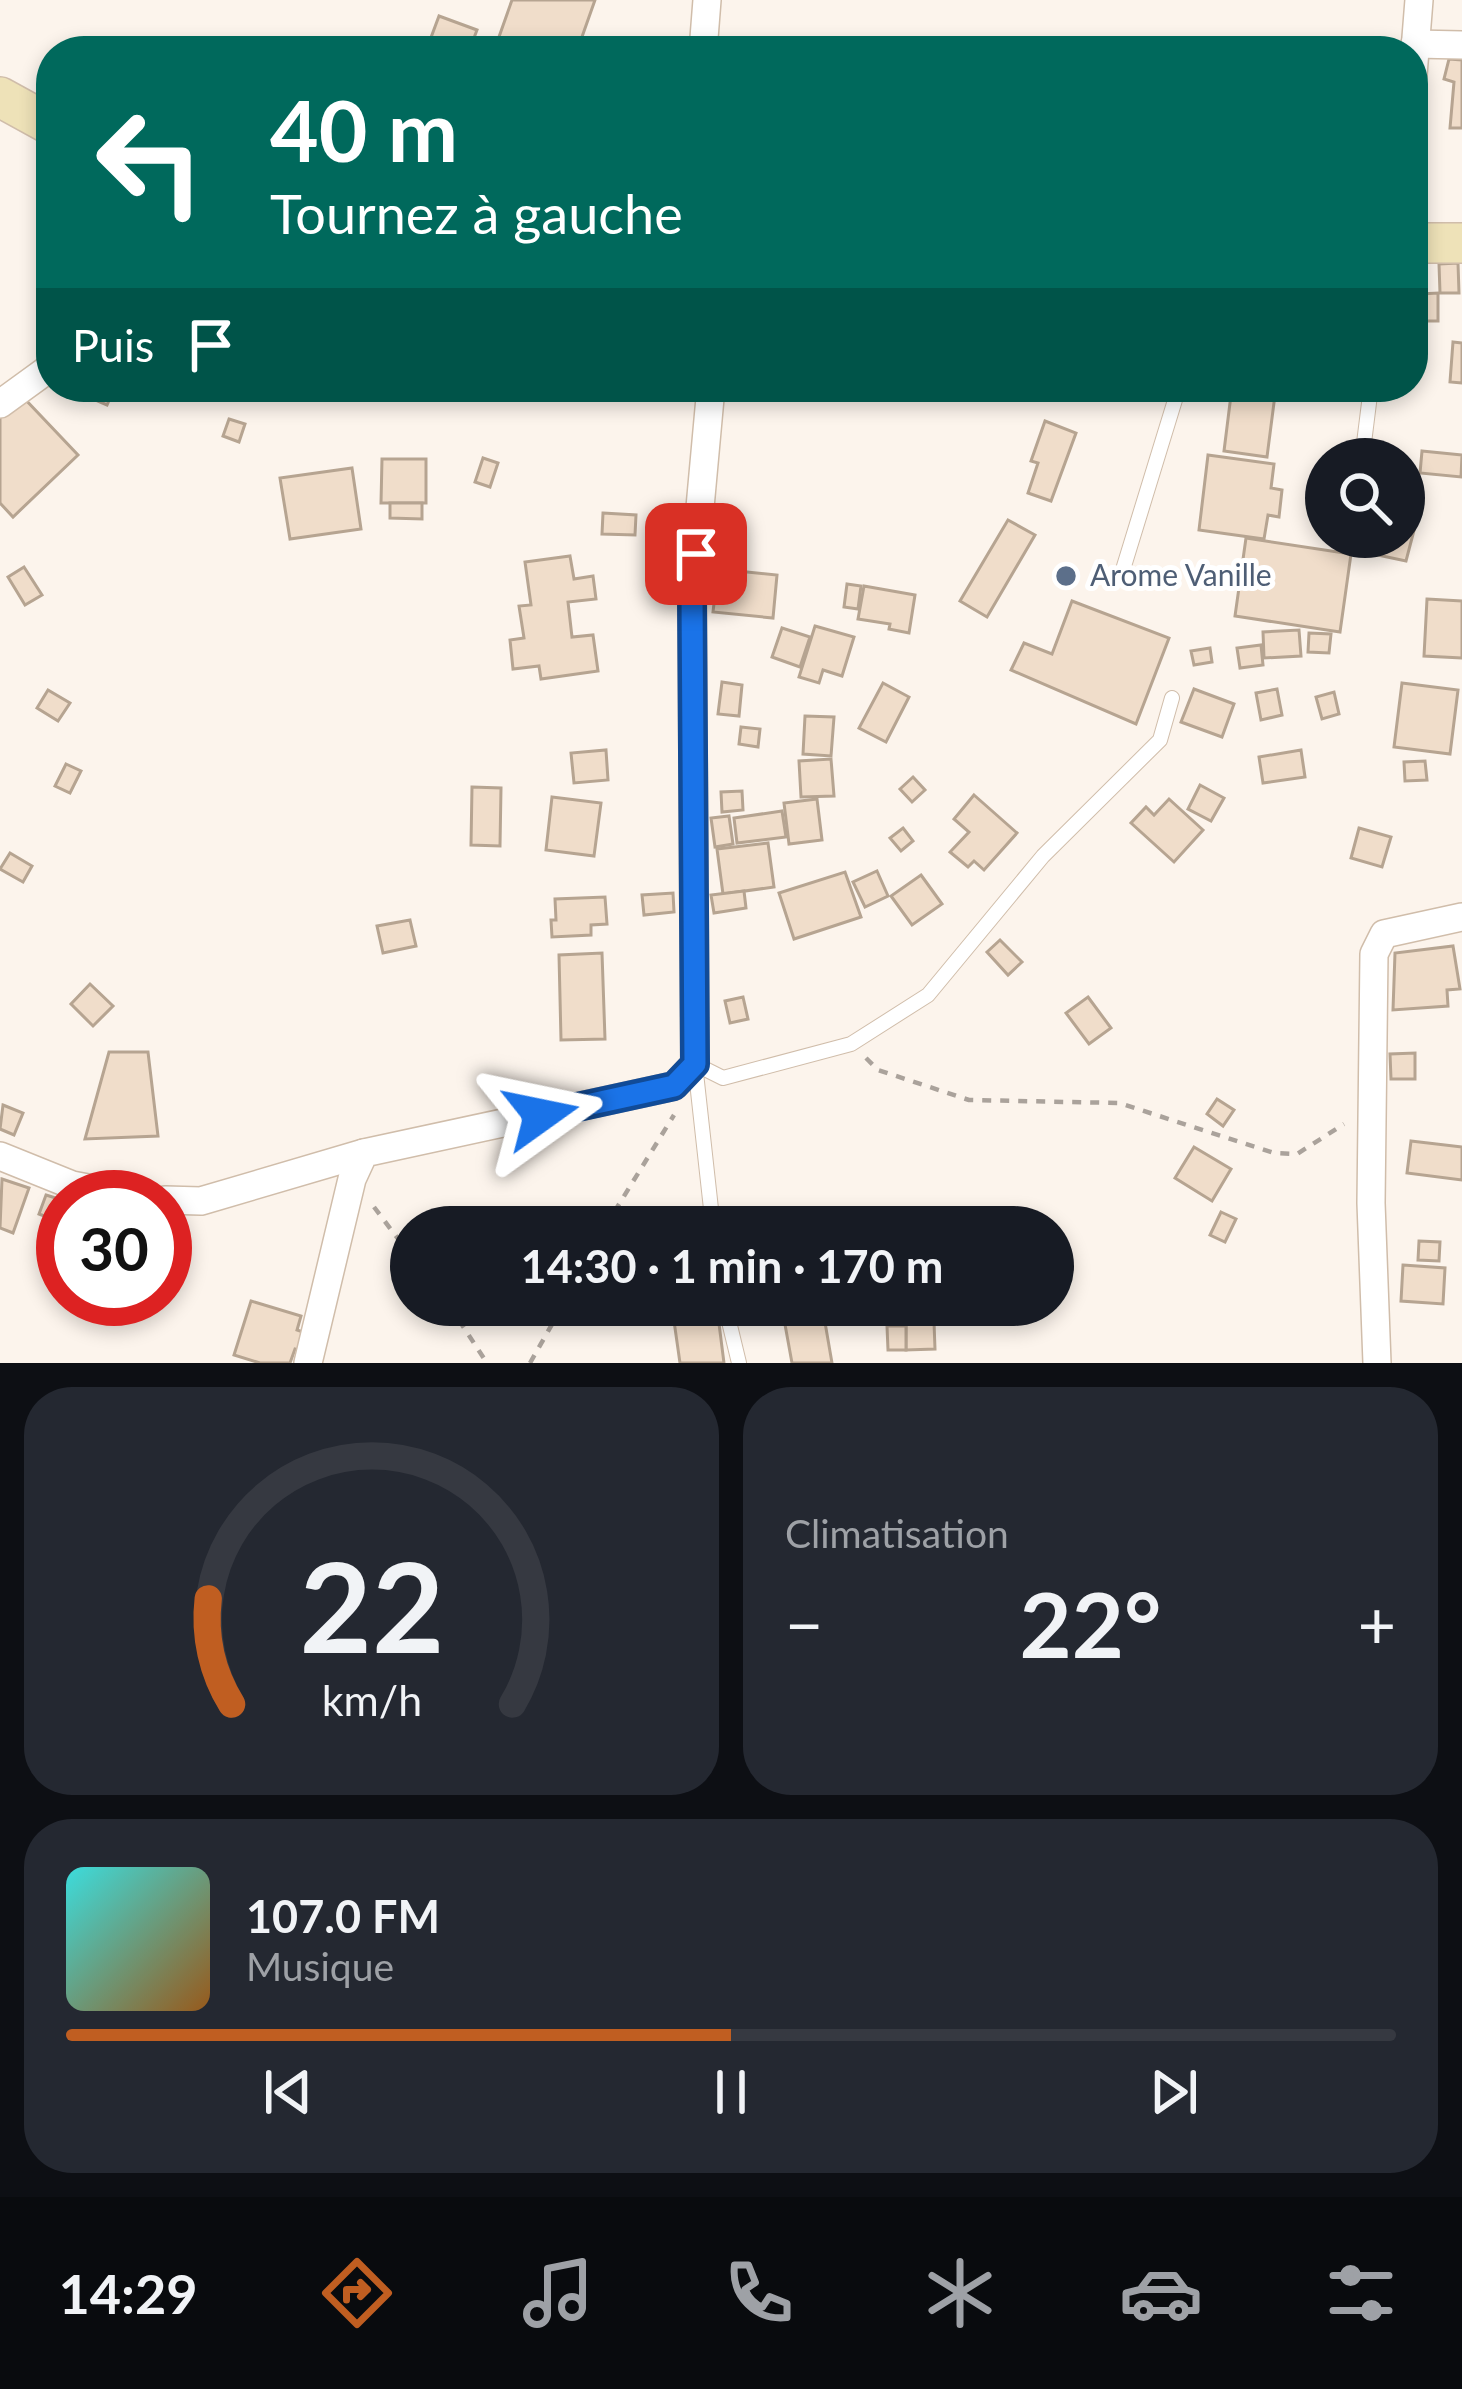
<!DOCTYPE html>
<html lang="fr">
<meta charset="utf-8">
<style>
body{margin:0;font-family:Lato,sans-serif;background:#242831;color:#f1f3f6;height:100vh;display:flex;flex-direction:column;font-size:45px;white-space:nowrap}
*{box-sizing:border-box;margin:0}
p{font-size:39px;color:#9ea1a6}
.icon{flex:none;width:66px;height:66px;fill:none;stroke:currentColor;stroke-width:2;stroke-linecap:round;stroke-linejoin:round}
.map{position:relative;height:1363px;overflow:hidden}
.panel{display:flex;flex-direction:column;gap:24px;padding:24px;background:#0d0f14;flex:1}
.panel>*{flex:none}
.guide{position:absolute;left:36px;top:36px;width:1392px;height:366px;border-radius:48px;box-shadow:0 6px 18px #0003;background:#00695c;color:#fff;overflow:hidden}
.buttons{position:absolute;left:1305px;top:438px;display:grid;gap:24px}
.buttons a{display:grid;place-items:center;width:120px;height:120px;border-radius:50%;background:#171b24;box-shadow:0 6px 18px #0003;font-size:60px}
.speed{position:absolute;left:36px;top:1170px;display:flex;gap:24px;font-size:60px;font-weight:700;text-align:center}
.speed>*{display:grid;place-content:center;width:156px;height:156px;border-radius:50%;background:#171b24;box-shadow:0 6px 18px #0003;line-height:1}
.speed .limit{border:18px solid #d22;background:#fff;color:#111}
.pin{position:absolute;display:grid;place-items:center;width:102px;height:102px;color:#fff;margin:-51px;border-radius:24px;box-shadow:0 6px 18px #0006}
.me{position:absolute;width:132px;margin:-66px;rotate:78deg;stroke-linejoin:round;filter:drop-shadow(0 0 9px #0008)}
.turn{display:flex;align-items:center;gap:42px;height:252px;padding:0 36px;font-size:54px}
.turn .icon{width:156px;height:156px;stroke-width:2.5}
.turn b{display:block;font-size:84px;line-height:102px}
.then{display:flex;align-items:center;height:114px;padding:0 36px;background:#0003;gap:24px;font-size:45px}
.big{font-size:90px;font-weight:700;line-height:1.1}
.panel .card{flex:1;display:flex;flex-direction:column;justify-content:center;gap:18px;min-width:0;padding:0 42px;border-radius:48px;background:#242831}
.panel .dial{align-items:center;gap:0}
.dial svg{height:312px;overflow:visible;fill:none;stroke:#363941;stroke-width:7;stroke-linecap:round;text-anchor:middle}
.dial text{fill:#f1f3f6;stroke:none}
.song{display:flex;align-items:center;gap:36px}
.cover{width:144px;height:144px;border-radius:18px;background:linear-gradient(135deg,hsl(180 70% 55%),hsl(30 70% 35%))}
.played{height:12px;border-radius:6px;background:linear-gradient(90deg,#c05e21 50%,#363941 50%)}
.keys{display:flex;justify-content:space-around;direction:ltr}
.heat{display:flex;justify-content:space-between;align-items:center;font-size:66px;direction:ltr}
.panel .tiles{flex:1;display:grid;gap:24px;grid-template-columns:1fr 1fr}
.card:last-child{grid-column:span 2}
.trip{position:absolute;left:390px;top:1206px;width:684px;height:120px;border-radius:60px;background:#171b24;box-shadow:0 6px 18px #0003;font-weight:700;line-height:120px;text-align:center}
.menu{display:flex;height:192px;justify-content:space-around;align-items:center;background:#090b0e;color:#9ea1a6}
.menu .icon{width:84px;height:84px}
.menu .current{color:#c05e21}
.menu b{font-size:54px;color:#f1f3f6}
.map>svg:first-child{display:block}
.building{fill:#f0ddca;stroke:#b6a491;stroke-width:3}
.lines{fill:none;stroke-linecap:round;stroke-linejoin:round}
.lane-casing{stroke:#d0bdaa;stroke-width:16}
.street-casing{stroke:#d0bdaa;stroke-width:30}
.secondary-casing{stroke:#d0bdaa;stroke-width:42}
.path{stroke:#aaa29b;stroke-width:4.5;stroke-dasharray:9 9;stroke-linecap:butt}
.lane{stroke:#fff;stroke-width:14}
.street{stroke:#fff;stroke-width:27}
.secondary{stroke:#eee2b8;stroke-width:39}
.route-casing{stroke:#114b97;stroke-width:30}
.route{stroke:#1a73e8;stroke-width:21}
.service-dot{fill:#5c6f8a;stroke:#fff;stroke-width:4.5}
.labels{text-anchor:middle;stroke-width:10;stroke-linejoin:round;paint-order:stroke}
.service-label{font-size:30px;fill:#4e5e75;stroke:#fff;text-anchor:start}
</style>
<div class="map">
<svg width="1462" height="1363" viewBox="0 0 1462 1363">
<rect width="100%" height="100%" fill="#fcf4ec"/>
<g class="building">
<polygon points="512,0 595,0 577,51 494,51"/>
<polygon points="439,16 477,30 469,51 426,51"/>
<polygon points="1449,59 1462,60 1462,128 1450,128 1454,82 1444,79"/>
<polygon points="1458,263 1459,293 1440,293 1439,264"/>
<polygon points="1438,293 1438,321 1420,321 1420,294"/>
<polygon points="1453,342 1462,343 1462,383 1450,382"/>
<polygon points="90,387 115,387 107,405 86,396"/>
<polygon points="1232,387 1276,387 1267,457 1224,451"/>
<polygon points="22,396 78,455 13,517 0,503 0,417"/>
<polygon points="229,419 245,424 239,442 223,436"/>
<polygon points="1045,421 1076,433 1051,501 1028,493 1038,463 1031,461"/>
<polygon points="1422,451 1462,455 1461,477 1420,473"/>
<polygon points="1208,455 1274,464 1271,488 1282,490 1279,517 1268,515 1264,539 1199,530"/>
<polygon points="483,458 498,463 490,487 475,482"/>
<polygon points="382,459 426,459 426,503 381,503"/>
<polygon points="352,468 361,529 290,539 280,478"/>
<polygon points="1404,477 1412,477 1417,519 1406,561 1373,554 1373,537 1404,537"/>
<polygon points="390,503 422,503 422,519 390,518"/>
<polygon points="603,513 636,515 635,535 602,534"/>
<polygon points="1008,520 1035,535 987,617 960,601"/>
<polygon points="1246,538 1351,554 1340,632 1235,616"/>
<polygon points="570,556 574,579 593,576 596,599 568,602 572,637 593,635 598,671 541,679 539,666 513,669 510,640 524,638 519,606 531,605 525,562"/>
<polygon points="24,567 42,595 25,605 8,577"/>
<polygon points="718,569 777,575 773,618 713,612"/>
<polygon points="847,584 861,586 858,609 844,607"/>
<polygon points="864,586 915,595 909,633 889,629 890,624 858,619"/>
<polygon points="1427,599 1462,601 1462,658 1424,656"/>
<polygon points="1072,601 1169,638 1136,724 1011,670 1024,643 1052,654"/>
<polygon points="815,626 854,637 842,676 823,670 819,683 799,677"/>
<polygon points="782,628 810,637 800,667 772,657"/>
<polygon points="1299,630 1301,656 1264,658 1263,632"/>
<polygon points="1309,633 1331,634 1329,653 1308,652"/>
<polygon points="1261,645 1263,665 1240,668 1237,648"/>
<polygon points="1210,648 1212,662 1194,665 1191,651"/>
<polygon points="722,682 742,685 739,716 718,714"/>
<polygon points="883,683 909,697 886,742 859,728"/>
<polygon points="1402,683 1458,690 1450,754 1394,747"/>
<polygon points="1194,689 1234,704 1222,737 1181,722"/>
<polygon points="1277,689 1282,715 1261,720 1256,693"/>
<polygon points="48,690 70,703 58,721 37,708"/>
<polygon points="1334,692 1339,714 1322,719 1316,697"/>
<polygon points="805,716 834,717 831,756 803,754"/>
<polygon points="741,727 760,729 758,747 739,744"/>
<polygon points="606,750 608,780 574,783 571,753"/>
<polygon points="1301,750 1305,777 1263,783 1259,757"/>
<polygon points="831,759 834,796 801,797 799,761"/>
<polygon points="1425,761 1427,780 1405,781 1404,762"/>
<polygon points="66,764 81,771 70,793 55,786"/>
<polygon points="913,777 925,790 912,802 900,789"/>
<polygon points="1200,785 1224,798 1211,821 1188,809"/>
<polygon points="472,787 501,788 500,846 471,845"/>
<polygon points="742,791 743,810 722,812 721,792"/>
<polygon points="974,795 1017,833 984,870 974,861 968,867 950,852 969,832 954,819"/>
<polygon points="552,797 601,803 594,856 546,850"/>
<polygon points="817,799 822,840 789,844 784,803"/>
<polygon points="1169,799 1203,830 1174,862 1131,823 1146,807 1154,815"/>
<polygon points="782,811 786,837 737,843 734,818"/>
<polygon points="729,816 733,844 715,847 711,818"/>
<polygon points="903,828 913,841 901,851 890,838"/>
<polygon points="1359,828 1391,837 1382,867 1351,858"/>
<polygon points="768,843 774,887 723,894 717,849"/>
<polygon points="10,853 32,866 23,882 0,869"/>
<polygon points="877,871 888,896 865,907 853,882"/>
<polygon points="845,872 861,917 794,939 779,893"/>
<polygon points="921,875 942,904 912,925 891,896"/>
<polygon points="744,891 746,908 714,913 711,895"/>
<polygon points="673,893 674,912 644,915 642,895"/>
<polygon points="605,897 607,924 591,925 591,935 552,937 551,920 556,920 555,899"/>
<polygon points="410,920 416,946 383,953 377,926"/>
<polygon points="1000,940 1022,962 1008,975 987,952"/>
<polygon points="1453,946 1460,989 1447,990 1448,1006 1393,1010 1395,953"/>
<polygon points="602,953 605,1039 561,1040 559,955"/>
<polygon points="90,984 113,1006 93,1026 71,1004"/>
<polygon points="743,997 748,1019 730,1023 725,1001"/>
<polygon points="1088,997 1111,1028 1089,1044 1066,1013"/>
<polygon points="109,1052 148,1052 158,1136 85,1139"/>
<polygon points="1415,1053 1415,1079 1391,1079 1390,1054"/>
<polygon points="1217,1099 1234,1110 1223,1126 1207,1114"/>
<polygon points="3,1105 23,1113 14,1135 0,1129"/>
<polygon points="1411,1141 1462,1147 1462,1180 1407,1173"/>
<polygon points="1194,1147 1231,1169 1212,1201 1175,1178"/>
<polygon points="2,1179 29,1188 13,1233 0,1228"/>
<polygon points="46,1195 62,1200 55,1220 39,1214"/>
<polygon points="1221,1212 1236,1219 1225,1242 1210,1235"/>
<polygon points="1419,1241 1440,1242 1439,1261 1418,1260"/>
<polygon points="1403,1265 1445,1268 1443,1304 1401,1301"/>
<polygon points="251,1301 301,1316 297,1330 309,1334 304,1351 295,1349 290,1363 260,1363 234,1355"/>
<polygon points="802,1305 822,1305 832,1363 792,1363 782,1308"/>
<polygon points="914,1305 935,1305 937,1314 917,1319"/>
<polygon points="971,1305 994,1305 993,1317 970,1315"/>
<polygon points="717,1308 724,1363 680,1363 673,1314"/>
<polygon points="934,1322 935,1349 906,1350 906,1323"/>
<polygon points="887,1326 906,1326 906,1350 888,1350"/>
</g>
<g class="lines">
<defs>
<g id="lane">
<polyline points="1362,459 1371,387"/>
<polyline points="1121,576 1179,387"/>
<polyline points="695,1064 723,1078 851,1044 928,995 1043,856 1160,740 1172,698"/>
<polyline points="695,1064 713,1227"/>
<polyline points="725,1305 739,1363"/>
</g>
<g id="street">
<polyline points="1415,44 1462,45"/>
<polyline points="703,51 707,0"/>
<polyline points="1413,75 1419,0"/>
<polyline points="0,404 51,367"/>
<polyline points="0,1156 72,1185 135,1197"/>
<polyline points="165,1200 201,1201 364,1153"/>
<polyline points="308,1363 352,1179 364,1153 674,1086 695,1064 692,595 711,387"/>
<polyline points="1377,1363 1371,1203 1374,954 1384,934 1462,917"/>
</g>
<g id="secondary">
<polyline points="0,97 51,125"/>
<polyline points="1413,243 1462,243"/>
</g>
</defs>
<use href="#lane" class="lane-casing"/>
<use href="#street" class="street-casing"/>
<use href="#secondary" class="secondary-casing"/>
<g class="path">
<polyline points="866,1058 878,1070 969,1100 1119,1103 1274,1153 1297,1154 1344,1124"/>
<polyline points="374,1207 411,1256"/>
<polyline points="605,1227 674,1115"/>
<polyline points="449,1305 487,1363"/>
<polyline points="530,1363 563,1305"/>
</g>
<use href="#lane" class="lane"/>
<use href="#street" class="street"/>
<use href="#secondary" class="secondary"/>
</g>
<g class="lines">
<defs>
<polyline id="route" points="541,1115 674,1086 695,1064 692,595 696,554"/>
</defs>
<use href="#route" class="route-casing"/>
<use href="#route" class="route"/>
</g>
<circle class="service-dot" cx="1066" cy="576" r="12"/>
<g class="labels">
<g class="service-label">
<text x="1090" y="586">Arome Vanille</text>
</g>
</g>
</svg>
<div class="buttons">
<a><svg class="icon" aria-label="search" viewBox="0 0 24 24"><circle cx="10" cy="10" r="6"/><path d="M15 15l6 6"/></svg></a>
</div>
<div class="speed"><div class="limit">30</div></div>
<div class="pin" style="left:696px;top:554px;background:#d93025"><svg class="icon" aria-label="arrive" viewBox="0 0 24 24"><path d="M6 21V4h12l-3 4 3 4H6"/></svg></div>
<svg class="me" style="left:541px;top:1115px" viewBox="-20 -20 40 40"><path d="M0-17L14 15 0 8-14 15z" fill="#1a73e8" stroke="#fff" stroke-width="4"/></svg>
<div class="trip">14:30 · 1 min · 170 m</div>
<div class="guide">
<div class="turn"><svg class="icon" aria-label="left" viewBox="0 0 24 24"><path d="M17 20v-9H6M10 6l-5 5 5 5"/></svg><div><b>40 m</b>Tournez à gauche</div></div>
<div class="then">Puis<svg class="icon" aria-label="arrive" viewBox="0 0 24 24"><path d="M6 21V4h12l-3 4 3 4H6"/></svg></div>
</div>
</div>
<section class="panel">
<div class="tiles">
<div class="card dial"><svg viewBox="0 0 100 80">
<path d="M14 69A42 42 0 1 1 86 69"/>
<path d="M14 69A42 42 0 0 1 8 42" stroke="#c05e21"/>
<text x="50" y="56" font-size="32" font-weight="700">22</text>
<text x="50" y="72" font-size="11">km/h</text>
</svg></div>
<div class="card"><p>Climatisation</p>
<div class="heat"><a>−</a><b class="big">22°</b><a>+</a></div>
</div>
<div class="card">
<div class="song"><i class="cover"></i><div><b>107.0 FM</b><p>Musique</p></div></div>
<div class="played"></div>
<div class="keys"><svg class="icon" aria-label="previous" viewBox="0 0 24 24"><path d="M18 5L8 12l10 7zM5 5v14"/></svg><svg class="icon" aria-label="pause" viewBox="0 0 24 24"><path d="M8 5v14M16 5v14"/></svg><svg class="icon" aria-label="next" viewBox="0 0 24 24"><path d="M6 5l10 7-10 7zM19 5v14"/></svg></div>
</div>
</div>
</section>
<nav class="menu">
<b>14:29</b>
<svg class="icon current" aria-label="directions" viewBox="0 0 24 24"><path d="M12 3l9 9-9 9-9-9zM9 14v-3h6M13 9l2 2-2 2"/></svg>
<svg class="icon" aria-label="music" viewBox="0 0 24 24"><path d="M9 18V5l10-2v13"/><circle cx="6" cy="18" r="3"/><circle cx="16" cy="16" r="3"/></svg>
<svg class="icon" aria-label="phone" viewBox="0 0 24 24"><path d="M5 4h4l2 5-3 2q2 4 5 5l2-3 5 2v4C11 20 4 13 5 4z"/></svg>
<svg class="icon" aria-label="climate" viewBox="0 0 24 24"><path d="M12 3v18M4 7l16 10M4 17L20 7"/></svg>
<svg class="icon" aria-label="car" viewBox="0 0 24 24"><path d="M5 17H2v-5l4-1 3-4h7l3 4 3 1v5h-3M9 17h6M6 11h13"/><circle cx="7" cy="17" r="2"/><circle cx="17" cy="17" r="2"/></svg>
<svg class="icon" aria-label="filters" viewBox="0 0 24 24"><path d="M4 7h16M4 17h16"/><circle cx="9" cy="7" r="2"/><circle cx="15" cy="17" r="2"/></svg>
</nav>
